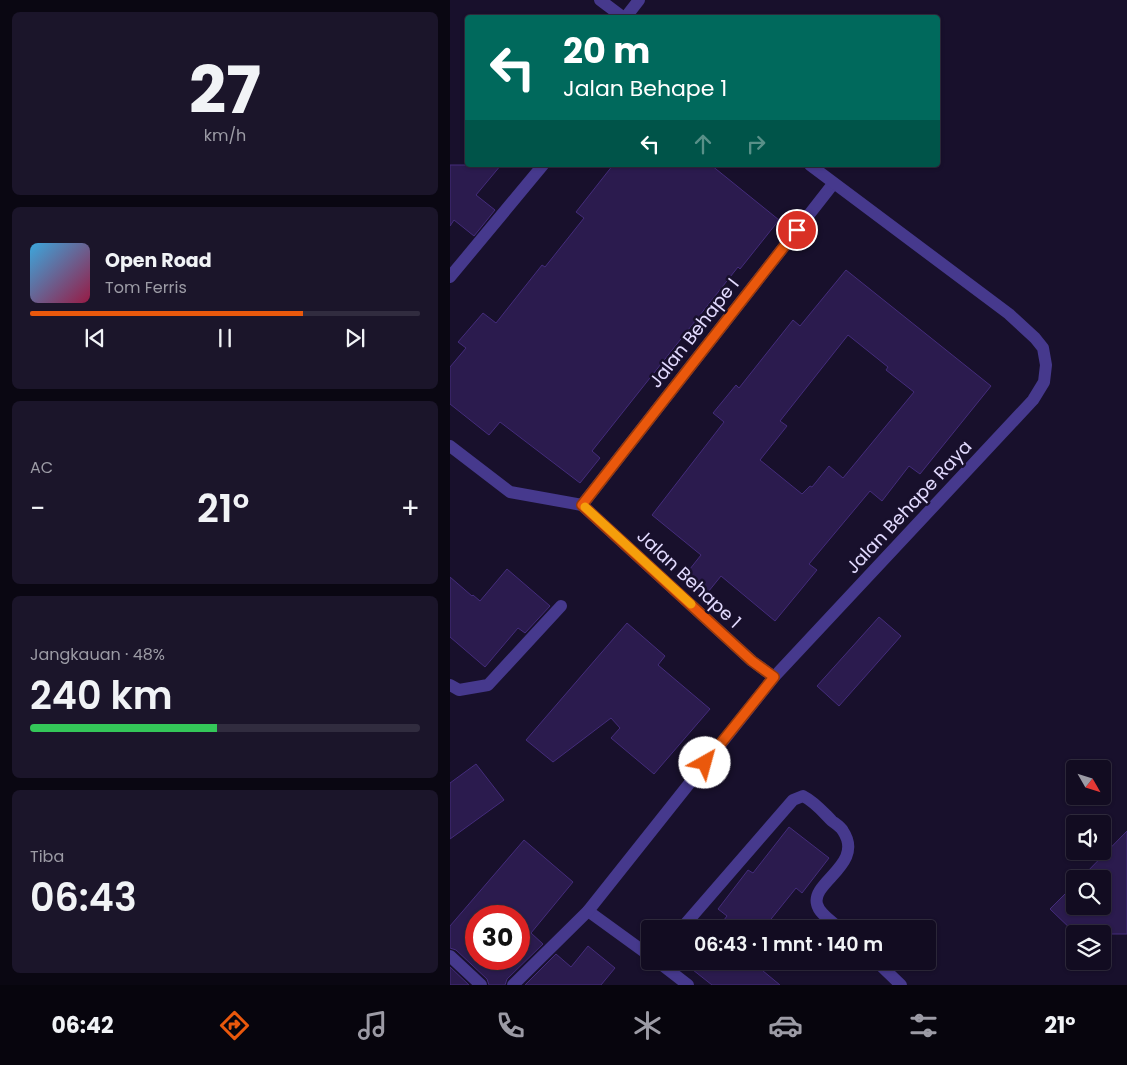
<!DOCTYPE html>
<html lang="id">
<meta charset="utf-8">
<style>
body{margin:0;font-family:Poppins,sans-serif;background:#1b152a;color:#f1f3f6;height:100vh;display:flex;flex-direction:column;font-size:19px;white-space:nowrap}
*{box-sizing:border-box;margin:0}
p{font-size:16px;color:#9c9ba5}
.icon{flex:none;width:28px;height:28px;fill:none;stroke:currentColor;stroke-width:2;stroke-linecap:round;stroke-linejoin:round}
.map{position:relative;flex:1;overflow:hidden}
.details{display:flex;flex-direction:column;gap:12px;padding:12px;background:#0a0712;width:450px}
.details>*{flex:none}
.banner{position:absolute;left:15px;top:15px;width:475px;height:152px;border-radius:5px;box-shadow:0 1px 4px #0004,0 0 0 1px #312c3f;background:#00695c;color:#fff;overflow:hidden}
.needle{width:32px;rotate:129deg}
.tools{position:absolute;left:616px;top:760px;display:grid;gap:10px}
.tools a{display:grid;place-items:center;width:45px;height:45px;border-radius:5px;background:#120c21;box-shadow:0 1px 4px #0004,0 0 0 1px #312c3f;font-size:25px}
.speed{position:absolute;left:15px;top:905px;display:flex;gap:10px;font-size:25px;font-weight:700;text-align:center}
.speed>*{display:grid;place-content:center;width:65px;height:65px;border-radius:50%;background:#120c21;box-shadow:0 1px 4px #0004,0 0 0 1px #312c3f;line-height:1}
.speed .limit{border:8px solid #d22;background:#fff;color:#111}
.pin{position:absolute;display:grid;place-items:center;width:42px;height:42px;color:#fff;margin:-21px;border:2px solid #fff;border-radius:50%;box-shadow:0 1px 5px #0007}
.me{position:absolute;width:55px;margin:-28px;rotate:38deg;stroke-linejoin:round;filter:drop-shadow(0 0 4px #0008)}
.turn{display:flex;align-items:center;gap:18px;height:105px;padding:0 15px;font-size:22px}
.turn .icon{width:65px;height:65px;stroke-width:2.5}
.turn b{display:block;font-size:35px;line-height:42px}
.lanes{display:flex;align-items:center;height:48px;padding:0 15px;background:#0003;justify-content:center;gap:25px;direction:ltr}
.lanes .off{opacity:.35}
.big{font-size:38px;font-weight:600;line-height:1.1}
.details .widget{flex:1;display:flex;flex-direction:column;justify-content:center;gap:8px;min-width:0;padding:0 18px;border-radius:8px;background:#1b152a}
.details .dial{align-items:center;gap:0}
.dial b{font-size:65px;line-height:1}
.song{display:flex;align-items:center;gap:15px}
.cover{width:60px;height:60px;border-radius:8px;background:linear-gradient(135deg,hsl(200 70% 55%),hsl(340 70% 35%))}
.played{height:5px;border-radius:2px;background:linear-gradient(90deg,#ea580c 70%,#312c3f 70%)}
.keys{display:flex;justify-content:space-around;direction:ltr}
.heat{display:flex;justify-content:space-between;align-items:center;font-size:28px;direction:ltr}
.charge{height:8px;border-radius:4px;background:linear-gradient(90deg,#34c759 48%,#312c3f 0)}
.trip{position:absolute;left:191px;top:920px;width:295px;height:50px;border-radius:5px;background:#120c21;box-shadow:0 1px 4px #0004,0 0 0 1px #312c3f;font-weight:600;line-height:50px;text-align:center}
.tab-bar{display:flex;height:80px;justify-content:space-around;align-items:center;background:#07050d;color:#9c9ba5}
.tab-bar .icon{width:35px;height:35px}
.tab-bar .on{color:#ea580c}
.tab-bar b{font-size:22px;color:#f1f3f6}
main{display:flex;flex:1;min-height:0}
.map>svg:first-child{display:block}
.building{fill:#2b1b4e;stroke:#442c7b;fill-rule:evenodd}
.lines{fill:none;stroke-linecap:round;stroke-linejoin:round}
.street{stroke:#46398d;stroke-width:12}
.route-casing{stroke:#983908;stroke-width:12}
.route{stroke:#ea580c;stroke-width:9}
.slow{stroke:#f59e0b;stroke-width:9}
.labels{text-anchor:middle;stroke-width:5;stroke-linejoin:round;paint-order:stroke}
.street-label{font-size:18px;fill:#e3dbff;stroke:#18102c}
</style>
<main>
<section class="details">
<div class="widget dial"><b>27</b><p>km/h</p></div>
<div class="widget">
<div class="song"><i class="cover"></i><div><b>Open Road</b><p>Tom Ferris</p></div></div>
<div class="played"></div>
<div class="keys"><svg class="icon" aria-label="previous" viewBox="0 0 24 24"><path d="M18 5L8 12l10 7zM5 5v14"/></svg><svg class="icon" aria-label="pause" viewBox="0 0 24 24"><path d="M8 5v14M16 5v14"/></svg><svg class="icon" aria-label="next" viewBox="0 0 24 24"><path d="M6 5l10 7-10 7zM19 5v14"/></svg></div>
</div>
<div class="widget"><p>AC</p>
<div class="heat"><a>−</a><b class="big">21°</b><a>+</a></div>
</div>
<div class="widget"><p>Jangkauan · 48%</p><b class="big">240 km</b><div class="charge"></div></div>
<div class="widget"><p>Tiba</p><b class="big">06:43</b></div>
</section>
<div class="map">
<svg width="677" height="985" viewBox="0 0 677 985">
<rect width="100%" height="100%" fill="#18102c"/>
<g class="building">
<polygon points="0,165 51,165 26,195 45,210 24,236 4,220 0,226"/>
<polygon points="163,165 261,165 329,220 290,269 288,267 142,451 150,458 130,483 50,422 39,435 0,404 0,367 16,348 8,342 33,313 46,323 92,265 95,267 134,218 126,212"/>
<path d="M 396,270 L 541,386 L 470,474 L 459,466 L 432,501 L 420,491 L 359,564 L 367,570 L 325,621 L 271,576 L 254,597 L 232,579 L 251,555 L 202,515 L 274,422 L 263,413 L 286,385 L 289,388 L 343,320 L 350,326 ZM 398,335 L 438,367 L 436,370 L 464,392 L 393,478 L 379,466 L 362,487 L 360,486 L 352,494 L 310,460 L 337,426 L 330,421 Z"/>
<polygon points="57,569 100,606 75,633 68,628 35,667 0,637 0,577 22,596 23,595 30,601"/>
<polygon points="429,617 451,636 389,706 367,686"/>
<polygon points="177,623 215,656 208,665 260,709 204,774 161,738 170,728 161,718 103,762 76,740"/>
<polygon points="26,764 54,800 0,839 0,783"/>
<polygon points="339,827 379,858 352,893 346,888 313,929 267,929 277,916 268,909 298,870 303,873"/>
<polygon points="677,831 677,934 626,934 600,909 625,884 625,906 652,906 652,879 630,879"/>
<path d="M 74,840 L 123,882 L 81,933 L 93,944 L 57,979 L 55,985 L 39,985 L 37,979 L 6,950 L 0,948 L 0,926 ZM 26,916 L 69,916 L 69,959 L 26,959 Z"/>
<polygon points="138,946 165,968 151,985 75,985 106,954 121,967"/>
<polygon points="242,961 301,961 330,985 262,985 238,966"/>
<polygon points="0,967 19,985 0,985"/>
</g>
<g class="lines">
<g class="street">
<polyline points="150,0 174,18"/>
<polyline points="175,18 189,0"/>
<polyline points="0,277 93,165"/>
<polyline points="0,446 60,492 132,505"/>
<polyline points="132,505 383,184"/>
<polyline points="132,505 302,661 324,677"/>
<polyline points="0,685 9,690 38,685 111,606"/>
<polyline points="138,911 200,956"/>
<path d="M 231,929 L 343,800 L 353,796 C 365,802 373,812 382,821 C 386,824 391,827 393,831 C 415,864 361,882 367,904 C 369,914 383,922 390,929"/>
<polyline points="0,956 31,985"/>
<polyline points="207,961 238,985"/>
<polyline points="426,961 451,985"/>
<polyline points="63,985 138,911 324,677 583,400 594,382 596,365 593,348 585,338 559,314 360,165"/>
</g>
</g>
<g class="lines">
<defs>
<polyline id="route" points="255,763 324,677 302,661 132,505 347,230"/>
</defs>
<use href="#route" class="route-casing"/>
<use href="#route" class="route"/>
<polyline class="slow" points="135,507 241,604"/>
</g>
<g class="labels">
<g class="street-label">
<text transform="translate(244 333) rotate(-52)" y="6">Jalan Behape I</text>
<text transform="translate(459 507) rotate(-47)" y="6">Jalan Behape Raya</text>
<text transform="translate(239 579) rotate(43)" y="6">Jalan Behape 1</text>
</g>
</g>
</svg>
<div class="tools">
<a><svg class="needle" viewBox="-14 -14 28 28"><path d="M0-13l5 13h-10z" fill="#e53935"/><path d="M0 13l5-13h-10z" fill="#9c9ba5"/></svg></a>
<a><svg class="icon" aria-label="sound" viewBox="0 0 24 24"><path d="M4 9h4l5-4v14l-5-4H4zM17 9q2 3 0 6"/></svg></a>
<a><svg class="icon" aria-label="search" viewBox="0 0 24 24"><circle cx="10" cy="10" r="6"/><path d="M15 15l6 6"/></svg></a>
<a><svg class="icon" aria-label="layers" viewBox="0 0 24 24"><path d="M12 4l9 5-9 5-9-5zM3 14l9 5 9-5"/></svg></a>
</div>
<div class="speed"><div class="limit">30</div></div>
<div class="pin" style="left:347px;top:230px;background:#d93025"><svg class="icon" aria-label="arrive" viewBox="0 0 24 24"><path d="M6 21V4h12l-3 4 3 4H6"/></svg></div>
<svg class="me" style="left:255px;top:763px" viewBox="-20 -20 40 40"><circle r="19" fill="#fff"/><path d="M0-13L10 11 0 6-10 11z" fill="#ea580c"/></svg>
<div class="trip">06:43 · 1 mnt · 140 m</div>
<div class="banner">
<div class="turn"><svg class="icon" aria-label="left" viewBox="0 0 24 24"><path d="M17 20v-9H6M10 6l-5 5 5 5"/></svg><div><b>20 m</b>Jalan Behape 1</div></div>
<div class="lanes"><svg class="icon" aria-label="left" viewBox="0 0 24 24"><path d="M17 20v-9H6M10 6l-5 5 5 5"/></svg><svg class="icon off" aria-label="ahead" viewBox="0 0 24 24"><path d="M12 20V5M6 11l6-6 6 6"/></svg><svg class="icon off" aria-label="right" viewBox="0 0 24 24"><path d="M7 20v-9h11M14 6l5 5-5 5"/></svg></div>
</div>
</div>
</main>
<nav class="tab-bar">
<b>06:42</b>
<svg class="icon on" aria-label="directions" viewBox="0 0 24 24"><path d="M12 3l9 9-9 9-9-9zM9 14v-3h6M13 9l2 2-2 2"/></svg>
<svg class="icon" aria-label="music" viewBox="0 0 24 24"><path d="M9 18V5l10-2v13"/><circle cx="6" cy="18" r="3"/><circle cx="16" cy="16" r="3"/></svg>
<svg class="icon" aria-label="phone" viewBox="0 0 24 24"><path d="M5 4h4l2 5-3 2q2 4 5 5l2-3 5 2v4C11 20 4 13 5 4z"/></svg>
<svg class="icon" aria-label="climate" viewBox="0 0 24 24"><path d="M12 3v18M4 7l16 10M4 17L20 7"/></svg>
<svg class="icon" aria-label="car" viewBox="0 0 24 24"><path d="M5 17H2v-5l4-1 3-4h7l3 4 3 1v5h-3M9 17h6M6 11h13"/><circle cx="7" cy="17" r="2"/><circle cx="17" cy="17" r="2"/></svg>
<svg class="icon" aria-label="filters" viewBox="0 0 24 24"><path d="M4 7h16M4 17h16"/><circle cx="9" cy="7" r="2"/><circle cx="15" cy="17" r="2"/></svg>
<b>21°</b>
</nav>
